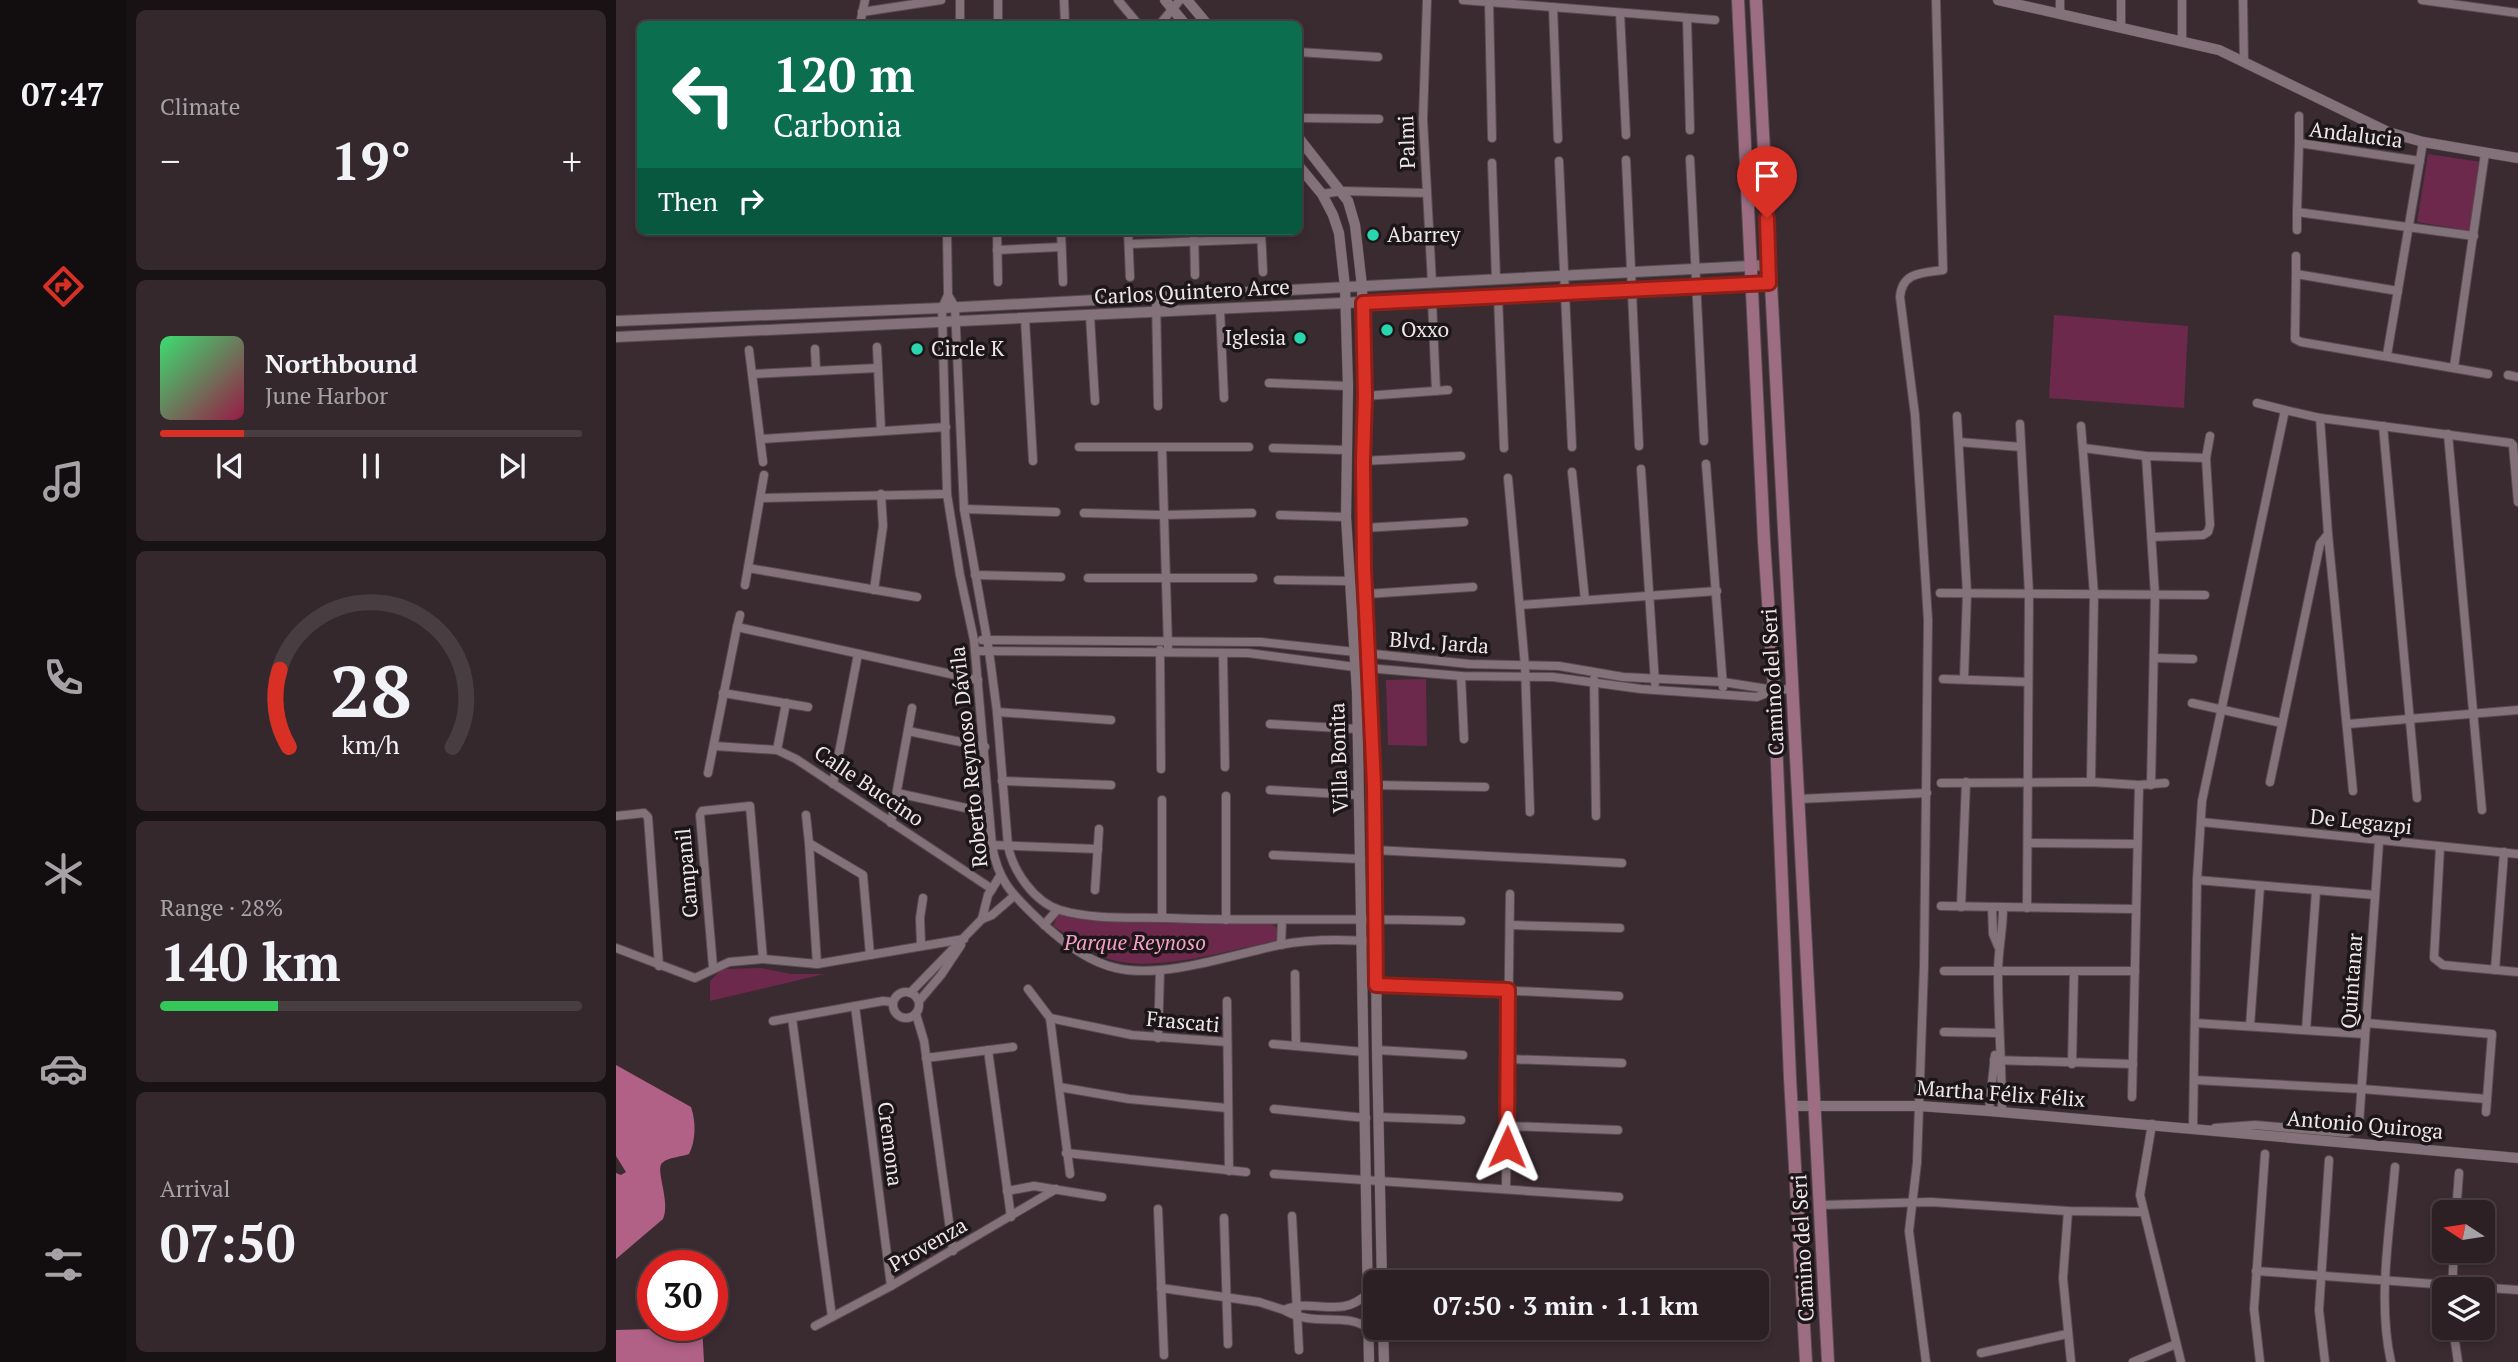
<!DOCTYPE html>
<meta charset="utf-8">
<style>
body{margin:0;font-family:"PT Serif",serif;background:#34282d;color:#f1f3f6;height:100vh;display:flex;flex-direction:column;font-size:26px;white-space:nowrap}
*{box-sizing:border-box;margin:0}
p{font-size:23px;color:#a6a3a7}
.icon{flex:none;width:38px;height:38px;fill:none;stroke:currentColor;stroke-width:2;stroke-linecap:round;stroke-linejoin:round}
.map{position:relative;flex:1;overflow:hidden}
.side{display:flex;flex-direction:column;gap:10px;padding:10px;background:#181214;width:490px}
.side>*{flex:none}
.top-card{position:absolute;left:21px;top:21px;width:665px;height:214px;border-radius:10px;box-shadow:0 4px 10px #0003,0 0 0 2px #483e42;background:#0b6e4f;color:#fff;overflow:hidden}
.needle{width:46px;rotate:282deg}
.buttons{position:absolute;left:1816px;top:1200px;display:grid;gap:14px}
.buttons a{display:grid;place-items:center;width:63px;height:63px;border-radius:10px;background:#2c2025;box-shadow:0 4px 10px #0003,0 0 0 2px #483e42;font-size:35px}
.speed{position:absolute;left:21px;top:1250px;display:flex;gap:14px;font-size:35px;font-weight:700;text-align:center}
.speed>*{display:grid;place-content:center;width:91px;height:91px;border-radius:50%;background:#2c2025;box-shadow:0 4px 10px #0003,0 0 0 2px #483e42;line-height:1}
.speed .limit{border:10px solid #d22;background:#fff;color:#111}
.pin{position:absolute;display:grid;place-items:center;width:60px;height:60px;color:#fff;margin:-72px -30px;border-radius:50% 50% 50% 0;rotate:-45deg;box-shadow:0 0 7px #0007}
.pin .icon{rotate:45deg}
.me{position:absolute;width:77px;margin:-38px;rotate:1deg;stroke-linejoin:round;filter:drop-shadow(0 0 5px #0008)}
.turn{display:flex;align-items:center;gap:24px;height:147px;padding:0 21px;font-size:32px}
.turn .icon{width:91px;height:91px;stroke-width:2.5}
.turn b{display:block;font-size:49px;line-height:60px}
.then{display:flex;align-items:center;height:66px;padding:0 21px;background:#0003;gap:14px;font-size:26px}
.big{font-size:52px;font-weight:800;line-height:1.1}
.side .card{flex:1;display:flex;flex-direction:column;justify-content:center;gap:10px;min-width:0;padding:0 24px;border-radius:10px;background:#34282d}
.side .dial{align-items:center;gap:0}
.dial svg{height:182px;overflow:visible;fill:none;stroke:#483e42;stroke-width:7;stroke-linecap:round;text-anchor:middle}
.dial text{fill:#f1f3f6;stroke:none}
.song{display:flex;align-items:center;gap:21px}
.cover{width:84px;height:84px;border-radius:10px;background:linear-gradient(135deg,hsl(140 70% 55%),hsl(340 70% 35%))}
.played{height:7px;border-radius:4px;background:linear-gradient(90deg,#d93025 20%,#483e42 20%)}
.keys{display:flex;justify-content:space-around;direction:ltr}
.heat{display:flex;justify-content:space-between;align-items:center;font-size:38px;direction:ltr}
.charge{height:10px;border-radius:5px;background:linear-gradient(90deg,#34c759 28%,#483e42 0)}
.trip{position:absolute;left:747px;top:1270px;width:406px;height:70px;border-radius:10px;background:#2c2025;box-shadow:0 4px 10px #0003,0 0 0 2px #483e42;font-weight:800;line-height:70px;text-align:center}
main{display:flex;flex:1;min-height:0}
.dock{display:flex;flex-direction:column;width:126px;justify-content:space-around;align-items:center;background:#120d0f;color:#a6a3a7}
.dock .icon{width:49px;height:49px}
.dock .active{color:#d93025}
.dock b{font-size:32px;color:#f1f3f6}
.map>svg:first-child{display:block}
.green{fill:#6d294b}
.water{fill:#b16185}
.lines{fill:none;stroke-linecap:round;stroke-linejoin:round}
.minor-casing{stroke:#564b4f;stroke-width:10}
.tertiary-casing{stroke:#564b4f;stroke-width:11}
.secondary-casing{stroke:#564b4f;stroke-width:12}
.primary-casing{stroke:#564b4f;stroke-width:14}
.minor{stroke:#837279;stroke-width:8}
.tertiary{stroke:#837279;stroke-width:10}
.secondary{stroke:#837279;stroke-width:10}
.primary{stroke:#9d6d82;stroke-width:12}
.route-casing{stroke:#8d1f18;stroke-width:18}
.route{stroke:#d93025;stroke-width:12}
.poi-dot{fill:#28d5ad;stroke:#1c1619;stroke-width:2.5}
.labels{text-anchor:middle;stroke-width:7;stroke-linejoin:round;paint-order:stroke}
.street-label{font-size:21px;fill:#efe6e9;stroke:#1c1619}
.poi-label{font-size:21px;fill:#efe6e9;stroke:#1c1619;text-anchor:start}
.park-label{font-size:21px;font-style:italic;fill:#f7a0c6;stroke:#1c1619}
</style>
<main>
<nav class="dock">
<b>07:47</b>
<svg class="icon active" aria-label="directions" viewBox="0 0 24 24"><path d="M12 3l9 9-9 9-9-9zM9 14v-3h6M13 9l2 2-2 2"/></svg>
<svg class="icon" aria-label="music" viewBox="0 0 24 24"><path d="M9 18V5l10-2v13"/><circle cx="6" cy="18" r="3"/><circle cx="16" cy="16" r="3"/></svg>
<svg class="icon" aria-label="phone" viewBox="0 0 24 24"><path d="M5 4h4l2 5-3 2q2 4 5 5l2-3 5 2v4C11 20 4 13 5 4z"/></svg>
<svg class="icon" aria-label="climate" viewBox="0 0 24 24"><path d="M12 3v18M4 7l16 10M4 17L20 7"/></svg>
<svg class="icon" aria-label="car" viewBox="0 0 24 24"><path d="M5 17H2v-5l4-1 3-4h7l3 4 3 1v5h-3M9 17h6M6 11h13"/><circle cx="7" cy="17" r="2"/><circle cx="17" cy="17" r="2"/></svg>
<svg class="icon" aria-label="filters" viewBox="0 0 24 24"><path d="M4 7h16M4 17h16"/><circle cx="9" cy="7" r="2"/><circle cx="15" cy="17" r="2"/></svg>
</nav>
<section class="side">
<div class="card"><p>Climate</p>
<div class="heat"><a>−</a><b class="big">19°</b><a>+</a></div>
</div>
<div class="card">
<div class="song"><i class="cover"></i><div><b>Northbound</b><p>June Harbor</p></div></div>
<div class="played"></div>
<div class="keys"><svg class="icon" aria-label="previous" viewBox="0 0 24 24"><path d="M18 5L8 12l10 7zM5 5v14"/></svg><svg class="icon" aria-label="pause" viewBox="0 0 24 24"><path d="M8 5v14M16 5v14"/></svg><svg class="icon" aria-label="next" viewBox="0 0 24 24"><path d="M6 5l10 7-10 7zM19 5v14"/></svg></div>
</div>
<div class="card dial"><svg viewBox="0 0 100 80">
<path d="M14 69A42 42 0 1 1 86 69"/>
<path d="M14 69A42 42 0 0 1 10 35" stroke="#d93025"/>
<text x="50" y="56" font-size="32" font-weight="700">28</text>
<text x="50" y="72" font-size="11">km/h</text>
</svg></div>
<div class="card"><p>Range · 28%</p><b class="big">140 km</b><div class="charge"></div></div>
<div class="card"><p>Arrival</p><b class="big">07:50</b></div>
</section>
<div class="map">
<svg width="1902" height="1362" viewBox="0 0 1902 1362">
<rect width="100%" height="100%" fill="#3a2b31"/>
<g class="green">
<polygon points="1812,154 1865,162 1855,231 1801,222"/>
<polygon points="1438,315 1572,326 1568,408 1433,398"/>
<polygon points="810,679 811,746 772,745 770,680"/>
<path d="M 450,913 L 652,922 L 661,928 L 663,940 C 617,949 531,976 488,957 C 470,949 453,936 437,926 L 442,915 Z"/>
<polygon points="145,968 175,974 208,974 94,1001 94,981 106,969"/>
</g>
<g class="water">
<path d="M 0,1065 L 75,1107 C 80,1121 80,1141 73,1154 C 66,1157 52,1157 46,1163 C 39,1170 55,1202 47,1219 L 0,1259 L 0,1173 L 5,1175 L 10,1172 L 0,1156 Z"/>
<polygon points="48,1325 86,1325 88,1362 0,1362 0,1330 38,1329"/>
</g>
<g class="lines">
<defs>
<g id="minor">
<polyline points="344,0 344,24"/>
<polyline points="382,0 382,24"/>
<polyline points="448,0 449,24"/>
<polyline points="502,0 522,24"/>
<polyline points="811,0 807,119 816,283"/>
<polyline points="847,0 1099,20"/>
<polyline points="1627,0 1628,62"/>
<polyline points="1806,0 1902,13"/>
<polyline points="873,2 876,138"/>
<polyline points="937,7 942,139"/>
<polyline points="246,12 325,0"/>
<polyline points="1004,13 1010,135"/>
<polyline points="1444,13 1444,0"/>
<polyline points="1071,18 1074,130"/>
<polyline points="244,24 249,0"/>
<polyline points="544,24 564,0"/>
<polyline points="1505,28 1505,0"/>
<polyline points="1566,41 1566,0"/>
<polyline points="682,52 762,57"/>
<polyline points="682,118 763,119"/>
<polyline points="1683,143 1683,116"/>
<polyline points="1074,159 1088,441"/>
<polyline points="1010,160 1023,446"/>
<polyline points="943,161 956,447"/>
<polyline points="1804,161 1683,143 1681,212 1858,236"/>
<polyline points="876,163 880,279"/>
<polyline points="706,194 726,191 811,193"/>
<polyline points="1681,230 1681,212"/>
<path d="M 331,231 L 332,295 L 326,308 L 331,494 L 344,575 L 358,640 L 376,845 C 382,882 397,895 423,920 C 443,939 472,962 500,968 C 547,979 615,955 663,945 C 695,939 728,939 760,942"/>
<polyline points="381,231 382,282"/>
<polyline points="445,231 447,282"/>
<polyline points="512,231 514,277"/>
<polyline points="578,231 579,275"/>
<polyline points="645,231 647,272"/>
<polyline points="513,244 645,239"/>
<polyline points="381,250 445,247"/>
<polyline points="1680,274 1680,256"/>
<polyline points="1782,291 1680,274 1679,339 1685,342 1872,374"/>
<path d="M 332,295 L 339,307 L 348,509 L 373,651 L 381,712 L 392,846 C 397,871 418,902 444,910 C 477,920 516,917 550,918 C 649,922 747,917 845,921"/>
<polyline points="540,296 542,406"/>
<polyline points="882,296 888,448"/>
<polyline points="816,300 820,391"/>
<polyline points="604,310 608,398"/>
<polyline points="474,316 479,401"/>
<polyline points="409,319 417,461"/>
<polyline points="261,347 265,431"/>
<polyline points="199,349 200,371"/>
<polyline points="133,350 147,462"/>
<polyline points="1771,355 1807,142"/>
<polyline points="1838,367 1869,153"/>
<polyline points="137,374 262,368"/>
<polyline points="1892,375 1902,377"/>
<polyline points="653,383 732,386"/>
<polyline points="749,396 832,390"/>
<polyline points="1641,403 1669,410"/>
<polyline points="1341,416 1351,593 1348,679"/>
<polyline points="1704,418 1712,534 1737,791"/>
<polyline points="1404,424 1413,594 1411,908"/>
<polyline points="1465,426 1478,594 1475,782"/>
<polyline points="1767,426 1801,798"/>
<polyline points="1832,434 1866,810"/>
<polyline points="145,439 330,427"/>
<polyline points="1343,442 1405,447"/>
<polyline points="463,447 633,447"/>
<polyline points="546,448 552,647"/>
<polyline points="657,448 730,450"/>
<polyline points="1467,448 1530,456 1590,458"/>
<polyline points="1530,456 1539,595 1535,785"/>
<polyline points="746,461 845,456"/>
<polyline points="1090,464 1107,687"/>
<polyline points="1025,469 1039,683"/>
<polyline points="956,472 969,600"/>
<polyline points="892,478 909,666 914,812"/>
<polyline points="145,498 331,494"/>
<polyline points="348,509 440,512"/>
<polyline points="468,513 547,515 636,513"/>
<polyline points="664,515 730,517"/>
<polyline points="748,528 848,522"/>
<polyline points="1536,537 1587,535 1592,532 1594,525 1590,458 1594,436"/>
<polyline points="132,568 301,597"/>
<polyline points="359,575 445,577"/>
<polyline points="472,578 637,578"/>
<polyline points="662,580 733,581"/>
<polyline points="129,585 148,475"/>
<polyline points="258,590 267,526 265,494"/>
<polyline points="1324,593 1589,595"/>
<polyline points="750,594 857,587"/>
<polyline points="904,605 1101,591"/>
<polyline points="124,615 121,627 362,680"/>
<polyline points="366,640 645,642 853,664 943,666 1007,677 1107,682 1158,690"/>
<polyline points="544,650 545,769"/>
<polyline points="359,651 632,653 739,667 845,676 937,677 1025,689 1141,697 1158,690 1178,689"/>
<polyline points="607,653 609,767"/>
<polyline points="1538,658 1577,659"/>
<polyline points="845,676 848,739"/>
<polyline points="978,679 980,816"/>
<polyline points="1327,679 1412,682"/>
<polyline points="107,693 192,707"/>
<polyline points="1576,703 1666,723"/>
<polyline points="381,712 495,720"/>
<polyline points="654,724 741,729"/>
<polyline points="1732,724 1902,710"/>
<polyline points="292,731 369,747"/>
<polyline points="98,746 161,750 180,759 376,889"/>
<polyline points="161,750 170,703"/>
<polyline points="92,773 121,627"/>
<polyline points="386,781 495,785"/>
<polyline points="1654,782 1704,544 1712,534"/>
<polyline points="1325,783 1475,782 1523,785 1549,783"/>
<polyline points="217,784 242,654"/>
<polyline points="758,785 869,787"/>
<polyline points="654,790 743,795"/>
<polyline points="281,793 373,813"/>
<polyline points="610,796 610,920"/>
<polyline points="1183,799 1311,793"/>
<polyline points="546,800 546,918"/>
<polyline points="190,815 193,843"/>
<polyline points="0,816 28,813 32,817 43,966"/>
<polyline points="1585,822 1902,854"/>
<polyline points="275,823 296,708"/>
<polyline points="1412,843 1521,844"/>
<polyline points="376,845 482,849"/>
<polyline points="1824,847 1818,958 1827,965 1902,972"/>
<polyline points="759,850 1006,863"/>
<polyline points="657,855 745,859"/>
<polyline points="1581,880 1759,895"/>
<polyline points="479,890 483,829"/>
<polyline points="1325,906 1520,909"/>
<polyline points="1345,907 1350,782"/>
<polyline points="1376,907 1377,934 1382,946"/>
<polyline points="366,919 376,915 398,896"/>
<polyline points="428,925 441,910"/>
<polyline points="894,925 1004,928"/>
<polyline points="305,945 304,918 307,898"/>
<polyline points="665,945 666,921"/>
<polyline points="0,948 79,978 113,962 147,959 201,964 348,939"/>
<polyline points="201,964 193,843 247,875 254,955"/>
<polyline points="97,967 84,815 86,811 134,806 147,959"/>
<polyline points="1879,970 1888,852"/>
<polyline points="1328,971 1519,971"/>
<polyline points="679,974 680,1046"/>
<polyline points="760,984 1003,996"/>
<polyline points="412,989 434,1018 454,1174"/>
<circle cx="290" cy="1005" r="13"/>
<polyline points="294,993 366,919 372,895 384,876"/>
<polyline points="303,1001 325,975 345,945"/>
<polyline points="611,1001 613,1171"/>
<polyline points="239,1006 275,1286"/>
<polyline points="300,1014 308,1041 337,1251"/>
<polyline points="176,1018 216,1317"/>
<polyline points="434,1018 516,1035 611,1042"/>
<polyline points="157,1021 267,1001 277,1002"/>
<polyline points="1579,1023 1749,1034"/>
<polyline points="1634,1026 1644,886"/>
<polyline points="1690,1030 1700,891"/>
<polyline points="1328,1032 1382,1033"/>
<polyline points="542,1038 544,970"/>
<polyline points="657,1044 748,1052"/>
<polyline points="372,1050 395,1217"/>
<polyline points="761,1050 847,1055"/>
<polyline points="310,1058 397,1047"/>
<polyline points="892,1059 1006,1063"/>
<polyline points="1378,1060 1517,1064"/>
<polyline points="1456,1064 1458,971"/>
<polyline points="1578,1080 1746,1089 1871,1099 1876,1034 1750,1023"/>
<polyline points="443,1087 513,1099 611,1108"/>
<polyline points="1516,1097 1523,785"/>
<polyline points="658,1109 750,1118"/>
<polyline points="1373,1111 1379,1055"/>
<path d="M 1386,1112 C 1386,1065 1382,1019 1382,972 C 1382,950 1387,930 1387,908"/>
<polyline points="1870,1112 1871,1099"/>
<polyline points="762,1117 845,1120"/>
<polyline points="1536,1124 1524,1195 1565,1362"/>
<polyline points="891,1126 1002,1130"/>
<polyline points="1577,1128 1581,880 1586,801 1669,410 1704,418 1895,443 1897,445 1902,502"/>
<polyline points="1599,1128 1639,1125 1731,1133 1737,1130 1743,1124 1763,842"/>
<polyline points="450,1153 630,1172"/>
<polyline points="658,1174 1003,1197"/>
<polyline points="890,1189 894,894"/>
<polyline points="391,1191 418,1186 486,1197"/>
<polyline points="1205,1205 1315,1202 1452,1211 1527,1212"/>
<polyline points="542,1209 548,1355"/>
<polyline points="1452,1211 1447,1278 1455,1362"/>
<polyline points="1840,1213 1843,1173"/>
<polyline points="676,1216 683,1350"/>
<polyline points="608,1218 612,1344"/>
<polyline points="1640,1271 1902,1290"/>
<polyline points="545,1288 643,1302 668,1310"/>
<polyline points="1836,1290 1838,1251"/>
<path d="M 751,1294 C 724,1320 698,1297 668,1310 C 698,1328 728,1311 752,1328"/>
<polyline points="199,1326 275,1286 440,1189"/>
<polyline points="1837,1328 1842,1362"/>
<polyline points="1365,1353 1451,1334"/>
<path d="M 1310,1362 L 1293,1231 L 1301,1163 L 1308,966 L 1312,620 L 1299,415 L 1284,297 C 1286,272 1306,273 1327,270 L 1320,0"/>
<polyline points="1517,1362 1560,1344"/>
<polyline points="1644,1362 1638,1309 1649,1154"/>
<polyline points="1709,1362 1703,1310 1713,1160"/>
<path d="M 1775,1362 C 1761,1300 1774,1230 1779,1167"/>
</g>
<g id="tertiary">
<polyline points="549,0 569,24"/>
<polyline points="571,0 591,24"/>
<polyline points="1382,0 1603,50 1772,132 1807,142 1902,158"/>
<polyline points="682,137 732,201 739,225 746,286 749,396 746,461 748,568 758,785 761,1050 766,1283"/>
<polyline points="682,165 706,194 717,215 723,233 729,287 732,386 730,517 741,692 753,1362"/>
<polyline points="1176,1106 1303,1106 1373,1111 1902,1158"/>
<polyline points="767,1328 768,1362"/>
</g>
<g id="secondary">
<polyline points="0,321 326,308 1153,265"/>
<polyline points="0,337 1153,283"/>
</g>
<g id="primary">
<polyline points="1122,0 1148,541 1158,690 1174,1078 1190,1362"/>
<polyline points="1140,0 1212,1362"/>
</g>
</defs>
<use href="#minor" class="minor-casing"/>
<use href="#tertiary" class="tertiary-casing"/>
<use href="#secondary" class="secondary-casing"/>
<use href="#primary" class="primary-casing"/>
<use href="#minor" class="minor"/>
<use href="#tertiary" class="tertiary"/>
<use href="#secondary" class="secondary"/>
<use href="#primary" class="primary"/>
</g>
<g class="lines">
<defs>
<polyline id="route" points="891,1147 892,990 760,985 758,785 748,568 747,461 749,396 747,303 1153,283 1151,218"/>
</defs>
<use href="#route" class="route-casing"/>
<use href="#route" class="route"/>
</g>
<g class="poi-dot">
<circle cx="757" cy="235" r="7"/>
<circle cx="771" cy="330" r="7"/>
<circle cx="684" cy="338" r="7"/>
<circle cx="301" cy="349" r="7"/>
</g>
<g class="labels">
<g class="street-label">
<text transform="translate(1740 135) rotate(7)" y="7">Andalucia</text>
<text transform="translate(791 142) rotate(-92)" y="7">Palmi</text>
<text transform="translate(576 292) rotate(-3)" y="7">Carlos Quintero Arce</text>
<text transform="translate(823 643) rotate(4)" y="7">Blvd. Jarda</text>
<text transform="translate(1157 682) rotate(-93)" y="7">Camino del Seri</text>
<text transform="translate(353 757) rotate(-96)" y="7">Roberto Reynoso Dávila</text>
<text transform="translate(723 758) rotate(-92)" y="7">Villa Bonita</text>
<text transform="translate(253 786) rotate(34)" y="7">Calle Buccino</text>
<text transform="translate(1745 822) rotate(6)" y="7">De Legazpi</text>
<text transform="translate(71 873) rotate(-95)" y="7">Campanil</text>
<text transform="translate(1736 981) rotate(-86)" y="7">Quintanar</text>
<text transform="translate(567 1022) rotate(5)" y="7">Frascati</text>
<text transform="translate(1385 1094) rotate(4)" y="7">Martha Félix Félix</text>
<text transform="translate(1749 1125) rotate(5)" y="7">Antonio Quiroga</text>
<text transform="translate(274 1144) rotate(83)" y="7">Cremona</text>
<text transform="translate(312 1245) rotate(-30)" y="7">Provenza</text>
<text transform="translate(1187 1248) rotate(-93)" y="7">Camino del Seri</text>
</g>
<g class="poi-label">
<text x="771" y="242">Abarrey</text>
<text x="785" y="337">Oxxo</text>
<text x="670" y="345" text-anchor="end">Iglesia</text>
<text x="315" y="356">Circle K</text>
</g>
<g class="park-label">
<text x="519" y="950">Parque Reynoso</text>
</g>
</g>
</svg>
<div class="buttons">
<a><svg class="needle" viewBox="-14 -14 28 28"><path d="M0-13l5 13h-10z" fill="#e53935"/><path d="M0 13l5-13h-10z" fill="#a6a3a7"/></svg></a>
<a><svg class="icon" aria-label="layers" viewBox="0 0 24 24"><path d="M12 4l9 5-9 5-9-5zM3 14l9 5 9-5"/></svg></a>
</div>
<div class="speed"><div class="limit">30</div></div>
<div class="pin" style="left:1151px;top:218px;background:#d93025"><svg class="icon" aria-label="arrive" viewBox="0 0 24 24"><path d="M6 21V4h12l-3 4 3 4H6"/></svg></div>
<svg class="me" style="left:891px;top:1147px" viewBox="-20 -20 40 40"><path d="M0-17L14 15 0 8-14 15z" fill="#d93025" stroke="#fff" stroke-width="4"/></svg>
<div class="trip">07:50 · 3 min · 1.1 km</div>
<div class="top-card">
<div class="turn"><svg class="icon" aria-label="left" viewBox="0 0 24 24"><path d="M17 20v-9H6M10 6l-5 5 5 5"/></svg><div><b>120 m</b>Carbonia</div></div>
<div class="then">Then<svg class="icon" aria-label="right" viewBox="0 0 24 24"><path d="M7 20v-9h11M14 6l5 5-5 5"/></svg></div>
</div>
</div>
</main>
